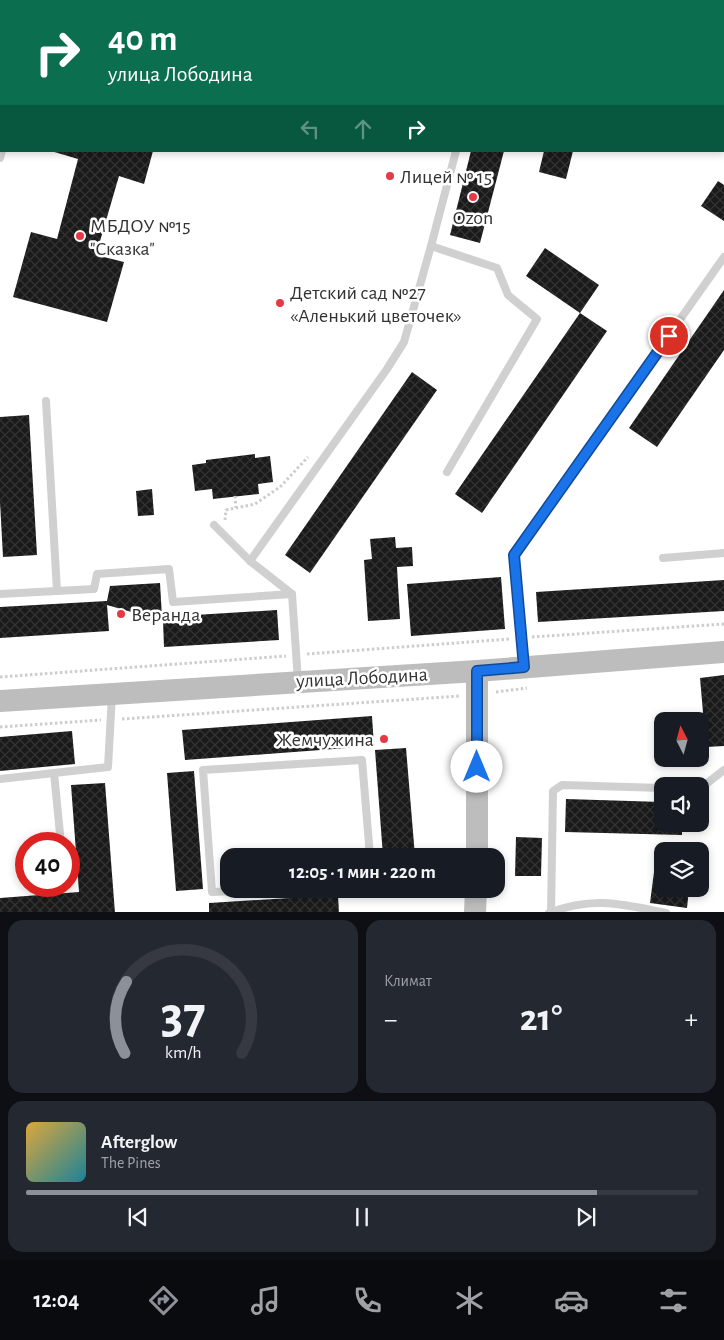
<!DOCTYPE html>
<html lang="ru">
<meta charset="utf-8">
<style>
body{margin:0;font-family:"Alegreya Sans",sans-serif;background:#242831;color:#f1f3f6;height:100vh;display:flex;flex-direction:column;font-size:19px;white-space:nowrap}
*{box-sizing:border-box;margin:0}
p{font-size:16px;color:#9ea1a6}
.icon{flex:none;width:28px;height:28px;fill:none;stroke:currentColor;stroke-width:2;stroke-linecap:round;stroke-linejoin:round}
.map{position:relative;height:912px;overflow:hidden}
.drawer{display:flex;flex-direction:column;gap:8px;padding:8px;background:#0d0f14;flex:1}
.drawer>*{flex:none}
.hud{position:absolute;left:0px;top:0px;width:725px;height:152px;box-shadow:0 2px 8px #0003;background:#0b6e4f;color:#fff;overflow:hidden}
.needle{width:32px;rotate:354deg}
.controls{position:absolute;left:654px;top:712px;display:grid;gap:10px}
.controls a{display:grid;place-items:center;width:55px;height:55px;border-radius:10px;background:#171b24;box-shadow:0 2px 8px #0003;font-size:25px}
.speed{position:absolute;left:15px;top:832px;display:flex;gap:10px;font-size:25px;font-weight:700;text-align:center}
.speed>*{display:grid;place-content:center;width:65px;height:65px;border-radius:50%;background:#171b24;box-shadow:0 2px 8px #0003;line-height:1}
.speed .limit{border:8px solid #d22;background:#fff;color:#111}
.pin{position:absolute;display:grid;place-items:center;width:42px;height:42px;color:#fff;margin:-21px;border:2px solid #fff;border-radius:50%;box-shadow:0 1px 5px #0007}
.me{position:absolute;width:55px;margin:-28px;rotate:0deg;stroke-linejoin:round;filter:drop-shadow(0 0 4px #0008)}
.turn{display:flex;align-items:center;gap:18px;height:105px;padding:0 25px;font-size:22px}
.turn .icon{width:65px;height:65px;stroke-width:2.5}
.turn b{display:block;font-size:35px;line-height:42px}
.lanes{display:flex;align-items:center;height:48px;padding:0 25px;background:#0003;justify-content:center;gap:25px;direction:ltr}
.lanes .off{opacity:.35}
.big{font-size:38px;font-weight:600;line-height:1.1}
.drawer .widget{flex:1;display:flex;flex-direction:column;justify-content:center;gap:8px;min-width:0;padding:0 18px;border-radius:15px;background:#242831}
.drawer .dial{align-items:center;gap:0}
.dial svg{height:130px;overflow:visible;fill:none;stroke:#363941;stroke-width:7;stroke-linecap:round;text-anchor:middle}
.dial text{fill:#f1f3f6;stroke:none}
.song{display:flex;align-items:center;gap:15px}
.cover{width:60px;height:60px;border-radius:8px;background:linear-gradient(135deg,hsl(40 70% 55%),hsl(190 70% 35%))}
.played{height:5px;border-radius:2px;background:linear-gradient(90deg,#8c9099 85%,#363941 85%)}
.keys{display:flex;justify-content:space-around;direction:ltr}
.heat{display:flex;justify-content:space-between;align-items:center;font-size:28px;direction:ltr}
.drawer .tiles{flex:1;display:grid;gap:8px;grid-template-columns:1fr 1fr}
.widget:last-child{grid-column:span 2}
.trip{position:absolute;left:220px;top:848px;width:285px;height:50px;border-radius:15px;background:#171b24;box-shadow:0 2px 8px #0003;font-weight:600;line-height:50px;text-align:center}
.menu{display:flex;height:80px;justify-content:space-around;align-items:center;background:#090b0e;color:#9ea1a6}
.menu .icon{width:35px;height:35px}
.menu .on{color:#8c9099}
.menu b{font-size:22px;color:#f1f3f6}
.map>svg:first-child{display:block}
.building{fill:url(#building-cross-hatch)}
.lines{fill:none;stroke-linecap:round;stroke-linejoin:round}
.path{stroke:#cdcdcd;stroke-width:3;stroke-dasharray:2.5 2.5;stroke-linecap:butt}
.lane{stroke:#d0d0d0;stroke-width:8}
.secondary{stroke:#bdbdbd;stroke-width:22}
.route-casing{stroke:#114b97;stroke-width:12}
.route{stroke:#1a73e8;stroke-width:9}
.poi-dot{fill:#e63946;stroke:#fff;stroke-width:2}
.labels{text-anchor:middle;stroke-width:5;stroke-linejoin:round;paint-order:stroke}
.poi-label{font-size:20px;fill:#333;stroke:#fff;text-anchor:start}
.street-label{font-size:20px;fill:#333;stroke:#fff}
</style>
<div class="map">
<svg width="724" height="913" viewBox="0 0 724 913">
<defs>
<pattern id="building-cross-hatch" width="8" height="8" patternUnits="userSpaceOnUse" patternTransform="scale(1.25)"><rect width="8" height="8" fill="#1a1a1a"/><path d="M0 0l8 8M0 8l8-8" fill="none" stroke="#333"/></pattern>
</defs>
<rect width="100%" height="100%" fill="#fff"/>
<g class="building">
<polygon points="51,151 153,151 144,184 119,176 96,255 124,262 107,322 13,297 31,232 57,239 78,159"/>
<polygon points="471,151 504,151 480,243 450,235"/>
<polygon points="544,151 573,151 566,179 539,172"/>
<polygon points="718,181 724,185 724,221 701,206"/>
<polygon points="545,248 599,285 580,313 607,331 482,513 455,494 580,313 526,276"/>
<polygon points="724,290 724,350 657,447 629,428"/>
<polygon points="412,372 437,390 310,573 285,555"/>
<polygon points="29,415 37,555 3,557 0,502 0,417"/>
<polygon points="255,454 255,458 270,456 273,482 258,484 259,494 213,499 212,489 195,491 192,465 206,463 206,460"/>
<polygon points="152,489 154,515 138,516 136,491"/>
<polygon points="395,537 396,548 412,547 413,566 397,567 400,619 368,621 364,560 372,559 370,539"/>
<polygon points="501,577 505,629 411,636 407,584"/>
<polygon points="724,580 724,611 538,622 536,592"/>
<polygon points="160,583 162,617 277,610 279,640 164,647 163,621 107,605 109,631 0,638 0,607 107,601 110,586"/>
<polygon points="724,675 724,746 706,747 700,678"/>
<polygon points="372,716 374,746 185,760 182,730"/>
<polygon points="72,731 75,764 0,771 0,737"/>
<polygon points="406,748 415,856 383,856 375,750"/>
<polygon points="194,771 203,889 176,891 167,773"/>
<polygon points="105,783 115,913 0,913 0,898 79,892 71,785"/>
<polygon points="566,799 662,802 662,824 682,824 682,835 565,832"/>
<polygon points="516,837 542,838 541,876 515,876"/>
<polygon points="657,849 662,850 662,889 689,889 687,908 650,903"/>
<polygon points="338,895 339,913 209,913 209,903"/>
</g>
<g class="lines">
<g class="path">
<polyline points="235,496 236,508"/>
<polyline points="225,520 226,510 255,504 280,487 308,457"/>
<polyline points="532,637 724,624"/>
<polyline points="307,654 510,639"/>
<polyline points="0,677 286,656"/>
<polyline points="496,692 527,688"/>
<polyline points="122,719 460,696"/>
<polyline points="0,727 101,720"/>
</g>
<g class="lane">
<polyline points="38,1 39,0"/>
<polyline points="495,1 495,0"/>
<polyline points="692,1 693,0"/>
<polyline points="0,158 2,151"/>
<polyline points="46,401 57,591"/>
<polyline points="447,472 537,319 508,295 497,268 431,246 456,151"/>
<polyline points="214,525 250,561"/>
<polyline points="663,558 724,553"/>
<polyline points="0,594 94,589 97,574 169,569 173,602 292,594 250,561 387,369 404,342 431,246"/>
<polyline points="292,594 298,681"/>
<polyline points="524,665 514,555 724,257"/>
<polyline points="54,773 61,844"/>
<polyline points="0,779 108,767 112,695"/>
<polyline points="692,786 706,784 724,770"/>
<polyline points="278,889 212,892 203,770 362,760 370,856"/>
<polyline points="551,912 553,791 562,785 662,788"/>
<path d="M 549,913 C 593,896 622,904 666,913"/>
</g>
<g class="secondary">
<polyline points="477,671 477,856"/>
<polyline points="0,701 477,671 724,652"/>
<polyline points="475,913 476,889"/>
</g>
</g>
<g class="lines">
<defs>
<polyline id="route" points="477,767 477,671 524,667 514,555 669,336"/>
</defs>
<use href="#route" class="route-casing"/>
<use href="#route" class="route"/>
</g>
<g class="poi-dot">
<circle cx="390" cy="176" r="5"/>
<circle cx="473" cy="197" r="5"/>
<circle cx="80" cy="236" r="5"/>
<circle cx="280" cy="303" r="5"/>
<circle cx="121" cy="614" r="5"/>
<circle cx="384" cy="739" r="5"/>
</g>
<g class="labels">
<g class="poi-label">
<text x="400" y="183">Лицей № 15</text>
<text x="473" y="224" text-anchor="middle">Ozon</text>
<text x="90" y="232">МБДОУ №15<tspan x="90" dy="23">"Сказка"</tspan></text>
<text x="290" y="299">Детский сад №27<tspan x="290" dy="23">«Аленький цветочек»</tspan></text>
<text x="131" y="621">Веранда</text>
<text x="374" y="746" text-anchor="end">Жемчужина</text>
</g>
<g class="street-label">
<text transform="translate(362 677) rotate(-3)" y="7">улица Лободина</text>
</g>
</g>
</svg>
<div class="controls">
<a><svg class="needle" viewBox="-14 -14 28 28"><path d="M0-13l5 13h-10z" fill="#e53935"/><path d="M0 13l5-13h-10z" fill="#9ea1a6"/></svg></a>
<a><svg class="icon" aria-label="sound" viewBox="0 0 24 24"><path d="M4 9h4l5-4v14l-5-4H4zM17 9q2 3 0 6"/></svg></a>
<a><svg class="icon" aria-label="layers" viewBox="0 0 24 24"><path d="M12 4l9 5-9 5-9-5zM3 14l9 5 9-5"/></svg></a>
</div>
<div class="speed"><div class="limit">40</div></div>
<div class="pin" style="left:669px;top:336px;background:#d93025"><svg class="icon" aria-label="arrive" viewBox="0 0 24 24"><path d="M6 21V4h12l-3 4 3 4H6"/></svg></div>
<svg class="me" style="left:477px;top:767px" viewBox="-20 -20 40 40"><circle r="19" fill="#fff"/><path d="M0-13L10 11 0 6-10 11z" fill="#1a73e8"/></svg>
<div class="trip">12:05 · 1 мин · 220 m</div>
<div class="hud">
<div class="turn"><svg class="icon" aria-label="right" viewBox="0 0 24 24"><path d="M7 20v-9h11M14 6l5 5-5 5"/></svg><div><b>40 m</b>улица Лободина</div></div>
<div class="lanes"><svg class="icon off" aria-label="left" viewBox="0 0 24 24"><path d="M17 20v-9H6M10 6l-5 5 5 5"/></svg><svg class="icon off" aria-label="ahead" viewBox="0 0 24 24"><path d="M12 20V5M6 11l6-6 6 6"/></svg><svg class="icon" aria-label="right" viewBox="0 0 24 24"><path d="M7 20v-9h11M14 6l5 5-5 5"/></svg></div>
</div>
</div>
<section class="drawer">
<div class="tiles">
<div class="widget dial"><svg viewBox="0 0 100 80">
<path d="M14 69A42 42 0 1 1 86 69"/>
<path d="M14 69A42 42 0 0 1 15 25" stroke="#8c9099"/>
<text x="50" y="56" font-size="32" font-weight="700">37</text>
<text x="50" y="72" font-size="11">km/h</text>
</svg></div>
<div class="widget"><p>Климат</p>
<div class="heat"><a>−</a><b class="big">21°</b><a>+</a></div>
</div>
<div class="widget">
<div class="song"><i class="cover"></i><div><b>Afterglow</b><p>The Pines</p></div></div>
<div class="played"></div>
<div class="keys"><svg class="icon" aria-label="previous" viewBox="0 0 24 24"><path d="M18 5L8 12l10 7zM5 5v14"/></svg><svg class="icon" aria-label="pause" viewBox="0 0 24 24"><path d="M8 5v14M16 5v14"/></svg><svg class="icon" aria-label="next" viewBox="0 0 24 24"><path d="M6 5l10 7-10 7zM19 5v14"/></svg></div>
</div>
</div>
</section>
<nav class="menu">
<b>12:04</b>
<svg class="icon on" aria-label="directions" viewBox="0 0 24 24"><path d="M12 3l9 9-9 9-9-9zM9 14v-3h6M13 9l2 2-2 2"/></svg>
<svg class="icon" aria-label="music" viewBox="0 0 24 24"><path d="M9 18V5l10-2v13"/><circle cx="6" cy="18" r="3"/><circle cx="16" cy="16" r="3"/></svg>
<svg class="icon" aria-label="phone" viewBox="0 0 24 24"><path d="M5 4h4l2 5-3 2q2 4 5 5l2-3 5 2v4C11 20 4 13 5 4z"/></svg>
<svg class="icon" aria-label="climate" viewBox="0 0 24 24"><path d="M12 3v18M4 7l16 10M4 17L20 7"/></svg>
<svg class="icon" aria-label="car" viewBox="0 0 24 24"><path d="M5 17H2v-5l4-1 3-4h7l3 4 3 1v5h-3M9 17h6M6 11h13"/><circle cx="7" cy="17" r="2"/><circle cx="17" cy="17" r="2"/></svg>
<svg class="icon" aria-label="filters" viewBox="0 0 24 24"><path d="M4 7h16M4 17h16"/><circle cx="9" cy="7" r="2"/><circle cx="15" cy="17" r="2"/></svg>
</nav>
